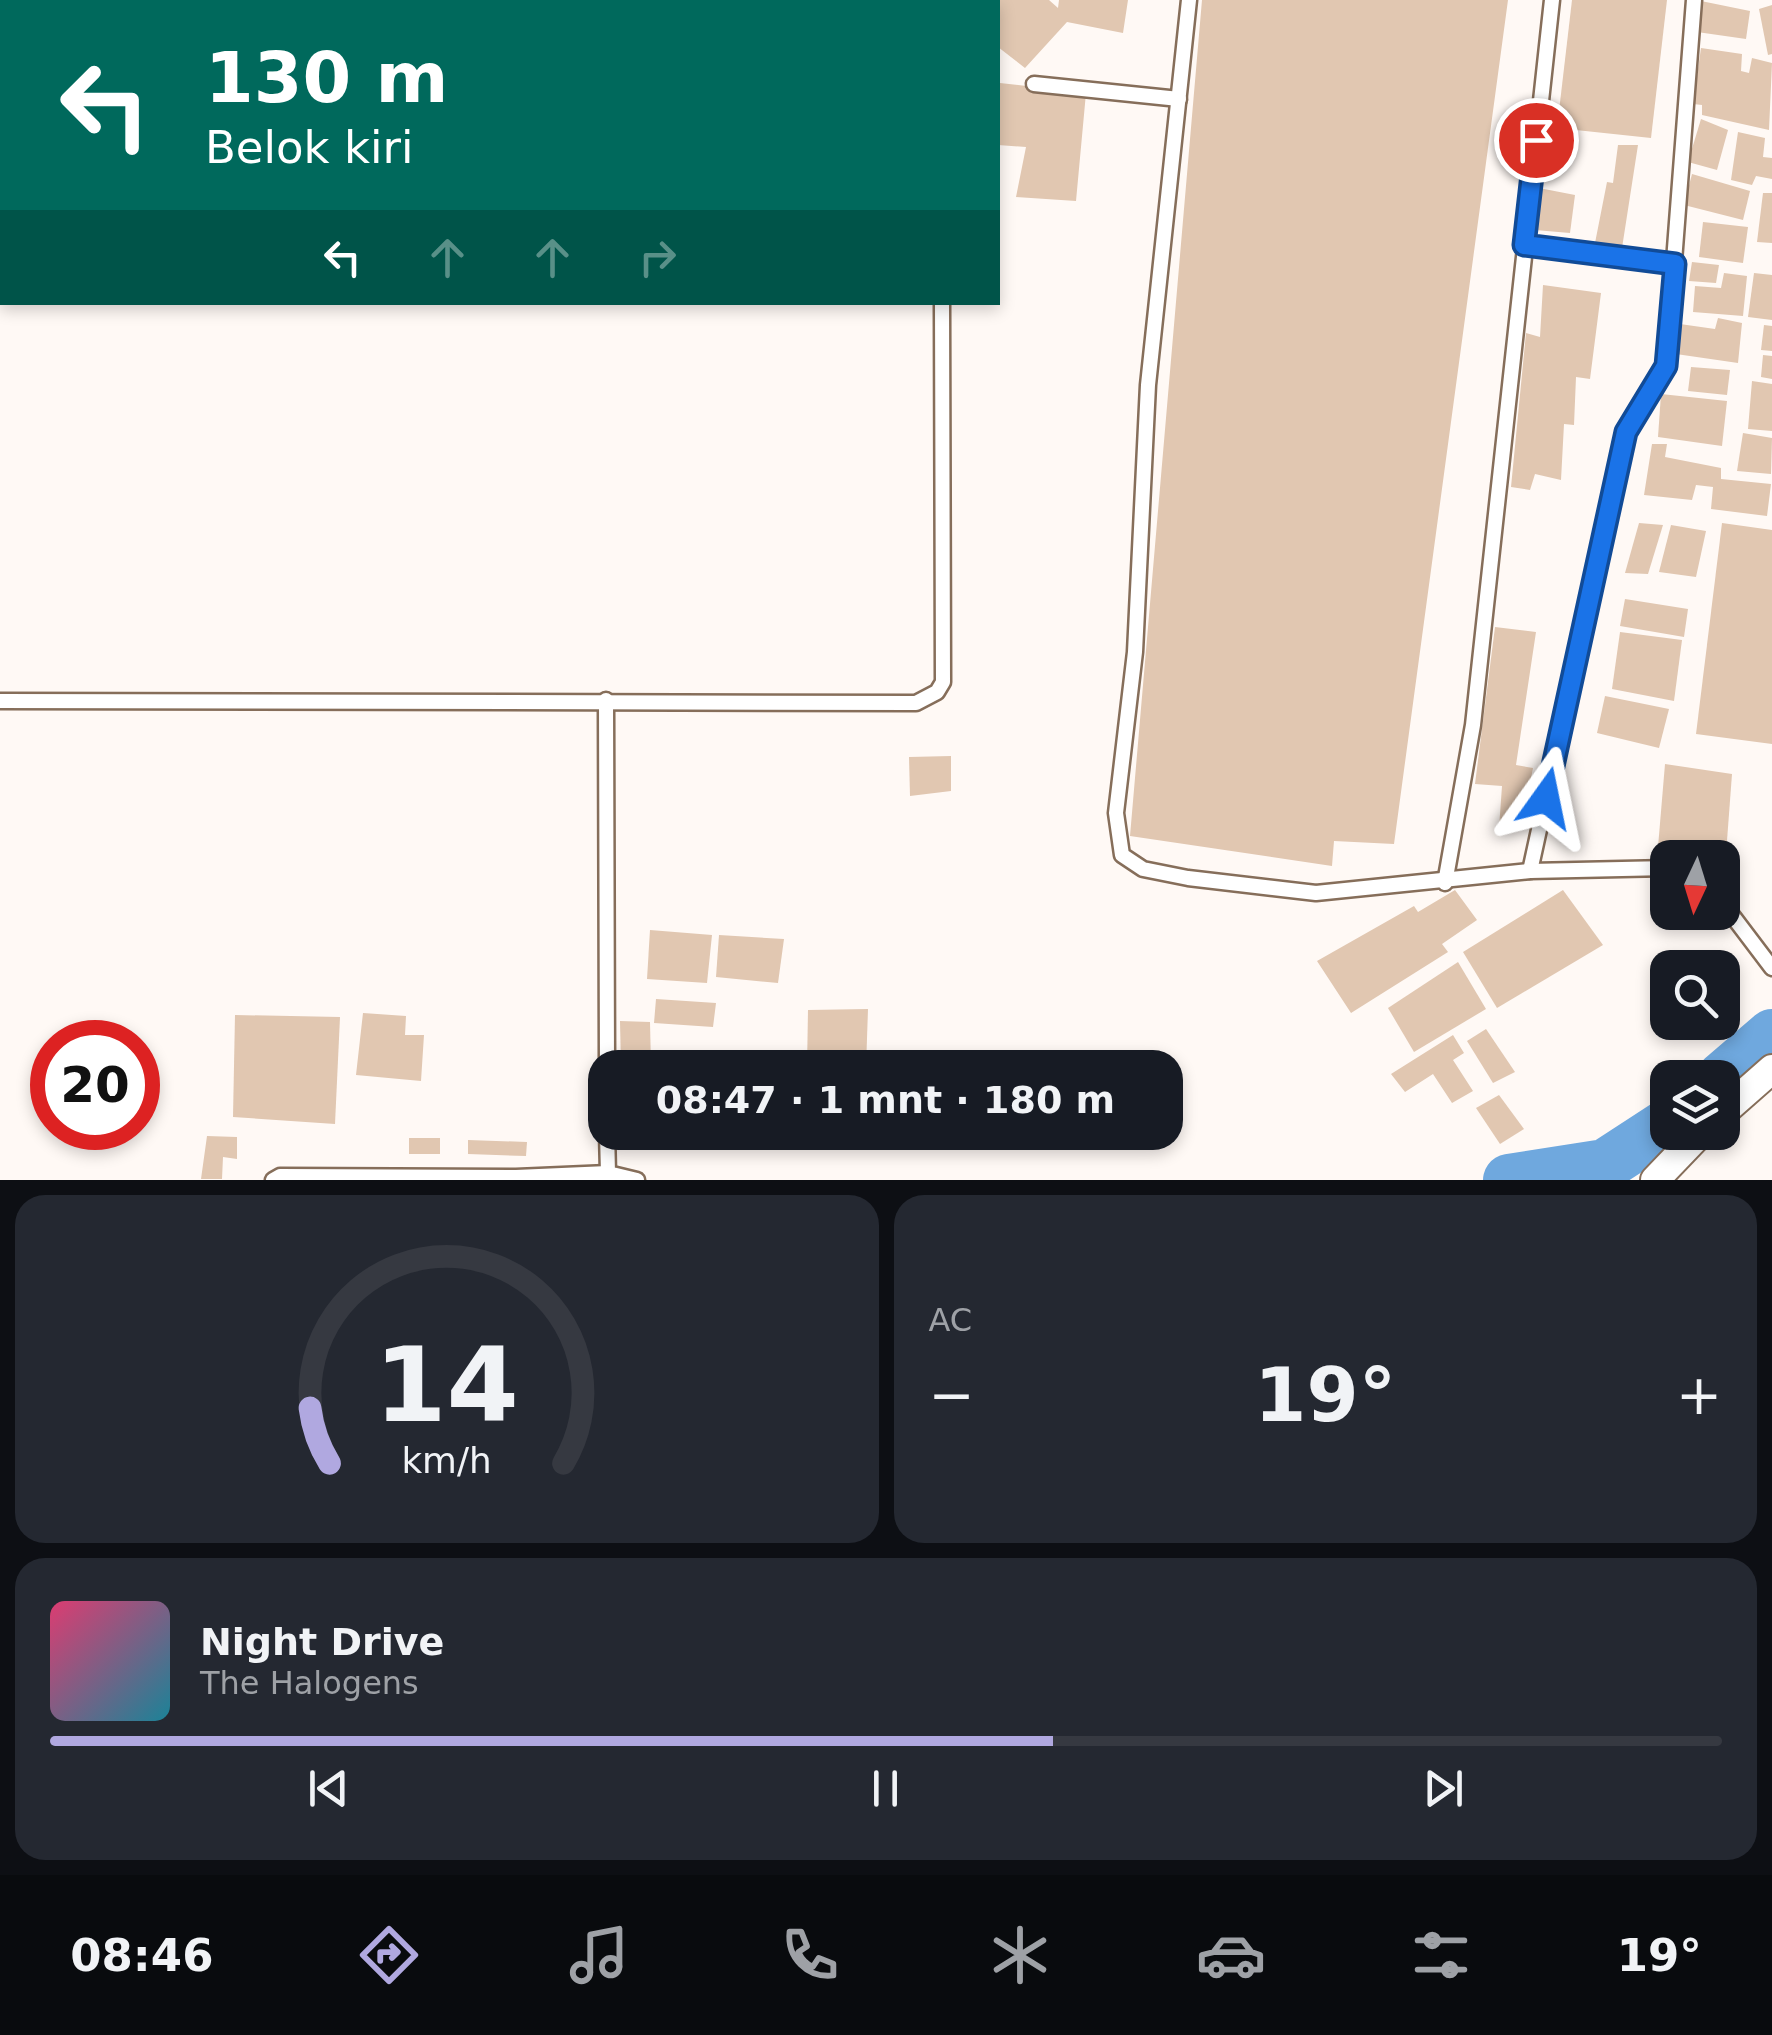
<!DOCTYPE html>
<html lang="id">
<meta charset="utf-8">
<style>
body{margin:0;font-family:"DejaVu Sans",sans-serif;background:#242831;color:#f1f3f6;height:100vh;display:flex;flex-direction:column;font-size:38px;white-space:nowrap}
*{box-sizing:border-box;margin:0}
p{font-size:32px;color:#9ea1a6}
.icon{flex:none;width:55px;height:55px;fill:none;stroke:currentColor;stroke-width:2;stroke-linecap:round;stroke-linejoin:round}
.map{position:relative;height:1180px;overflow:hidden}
.drawer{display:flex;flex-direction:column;gap:15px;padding:15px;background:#0d0f14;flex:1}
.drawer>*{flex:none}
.hud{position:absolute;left:0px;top:0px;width:1000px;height:305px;box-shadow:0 5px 15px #0003;background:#00695c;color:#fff;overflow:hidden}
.needle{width:65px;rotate:184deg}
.controls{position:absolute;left:1650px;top:840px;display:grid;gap:20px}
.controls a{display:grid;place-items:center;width:90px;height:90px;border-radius:20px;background:#171b24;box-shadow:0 5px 15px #0003;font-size:50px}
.speed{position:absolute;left:30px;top:1020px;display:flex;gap:20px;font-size:50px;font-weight:700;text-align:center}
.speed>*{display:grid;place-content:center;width:130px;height:130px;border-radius:50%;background:#171b24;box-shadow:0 5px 15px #0003;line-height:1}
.speed .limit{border:15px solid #d22;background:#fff;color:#111}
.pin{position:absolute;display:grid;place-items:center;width:85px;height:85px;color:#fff;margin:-42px;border:5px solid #fff;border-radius:50%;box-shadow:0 2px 10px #0007}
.me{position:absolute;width:110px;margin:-55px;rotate:12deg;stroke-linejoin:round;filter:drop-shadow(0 0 8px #0008)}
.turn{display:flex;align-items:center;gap:35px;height:210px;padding:0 40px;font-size:45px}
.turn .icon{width:130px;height:130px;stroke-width:2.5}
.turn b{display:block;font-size:70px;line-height:85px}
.lanes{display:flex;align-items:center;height:95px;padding:0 40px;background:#0003;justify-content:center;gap:50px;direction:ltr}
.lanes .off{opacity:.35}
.big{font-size:75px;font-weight:700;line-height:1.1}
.drawer .tile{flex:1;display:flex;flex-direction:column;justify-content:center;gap:15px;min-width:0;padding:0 35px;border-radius:30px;background:#242831}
.drawer .dial{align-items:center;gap:0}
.dial svg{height:260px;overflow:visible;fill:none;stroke:#363941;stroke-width:7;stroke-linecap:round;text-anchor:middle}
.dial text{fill:#f1f3f6;stroke:none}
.song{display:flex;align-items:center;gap:30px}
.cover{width:120px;height:120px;border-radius:15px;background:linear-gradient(135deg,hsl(340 70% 55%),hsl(190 70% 35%))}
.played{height:10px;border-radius:5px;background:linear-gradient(90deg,#b0a8e0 60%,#363941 60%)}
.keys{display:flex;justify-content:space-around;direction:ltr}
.heat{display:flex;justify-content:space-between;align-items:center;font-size:55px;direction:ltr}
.drawer .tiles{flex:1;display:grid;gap:15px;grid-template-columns:1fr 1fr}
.tile:last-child{grid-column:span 2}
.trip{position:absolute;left:588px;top:1050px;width:595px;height:100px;border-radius:30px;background:#171b24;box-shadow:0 5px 15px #0003;font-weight:700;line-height:100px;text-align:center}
.dock{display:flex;height:160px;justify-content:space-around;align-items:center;background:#090b0e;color:#9ea1a6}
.dock .icon{width:70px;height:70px}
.dock .selected{color:#b0a8e0}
.dock b{font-size:45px;color:#f1f3f6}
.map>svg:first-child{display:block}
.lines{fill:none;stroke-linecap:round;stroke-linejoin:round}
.river{stroke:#6fa8de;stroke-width:52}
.building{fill:#e1c7b1}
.lane-casing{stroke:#866e5a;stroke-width:19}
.street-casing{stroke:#866e5a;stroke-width:32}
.lane{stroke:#fff;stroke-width:14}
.street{stroke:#fff;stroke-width:28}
.route-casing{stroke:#114b97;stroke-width:25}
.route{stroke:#1a73e8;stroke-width:18}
</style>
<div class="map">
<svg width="1772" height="1180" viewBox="0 0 1772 1180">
<rect width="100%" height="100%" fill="#fff9f5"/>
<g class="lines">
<g class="river">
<polyline points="1722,1078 1772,1035"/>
<polyline points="1509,1180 1605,1165 1668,1124"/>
</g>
</g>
<g class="building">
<polygon points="998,0 1049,0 1058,8 1059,0 1128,0 1123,33 1067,22 1025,68 998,47"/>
<polygon points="1202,0 1508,0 1394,844 1334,841 1332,866 1130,836"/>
<polygon points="1572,0 1667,0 1651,138 1557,128"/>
<polygon points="1701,1 1750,11 1746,39 1697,32"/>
<polygon points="1772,5 1772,54 1768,55 1759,9"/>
<polygon points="1701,48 1742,54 1741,71 1749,73 1752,58 1772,63 1769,130 1702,115 1702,105 1693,104"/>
<polygon points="1000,83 1086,93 1076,201 1016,197 1026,147 998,145"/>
<polygon points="1701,119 1728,130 1717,170 1688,162"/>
<polygon points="1738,132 1765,138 1763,157 1772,158 1772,179 1756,176 1752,185 1731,180"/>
<polygon points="1618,145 1638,145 1622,248 1595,243 1607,182 1613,183"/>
<polygon points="1692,174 1750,191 1743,220 1684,205"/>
<polygon points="1539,188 1575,195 1570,233 1535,230"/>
<polygon points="1763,193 1772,193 1772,243 1757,242"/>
<polygon points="1703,222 1748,227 1743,263 1699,257"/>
<polygon points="1692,262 1719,265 1716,283 1689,281"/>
<polygon points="1724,273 1747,276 1743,316 1693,312 1695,286 1721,288"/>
<polygon points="1754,273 1772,275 1772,320 1748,317"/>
<polygon points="1543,285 1601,293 1590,379 1576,377 1574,425 1564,424 1561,480 1535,474 1530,490 1511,487 1526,333 1540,337"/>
<polygon points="1718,318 1742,323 1738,363 1676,354 1680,324 1715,329"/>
<polygon points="1764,325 1772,326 1772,351 1761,350"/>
<polygon points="1763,355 1772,356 1772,379 1761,377"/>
<polygon points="1691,367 1730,370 1727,395 1688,391"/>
<polygon points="1752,381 1772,384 1772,431 1748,429"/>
<polygon points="1661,394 1727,401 1722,446 1658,437"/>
<polygon points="1743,433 1772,438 1771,474 1737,471"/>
<polygon points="1652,444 1667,444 1665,457 1721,468 1721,479 1771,484 1767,516 1711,509 1713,487 1696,485 1692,500 1644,495"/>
<polygon points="1639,523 1663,525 1648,574 1625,573"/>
<polygon points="1722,523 1772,530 1772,744 1696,734"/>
<polygon points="1671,525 1706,531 1696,577 1659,572"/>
<polygon points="1625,599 1688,609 1684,637 1620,626"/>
<polygon points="1495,627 1536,632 1516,765 1533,768 1521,830 1499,828 1502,786 1475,784"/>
<polygon points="1620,632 1682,640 1674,701 1612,689"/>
<polygon points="1605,696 1669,709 1659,748 1597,733"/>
<polygon points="951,756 951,791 910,796 909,757"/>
<polygon points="1665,764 1732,774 1726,854 1658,847"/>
<polygon points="1455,890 1477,920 1442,944 1448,952 1351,1013 1317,961 1414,906 1418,912"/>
<polygon points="1563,890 1603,945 1497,1008 1463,952"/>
<polygon points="650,930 712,935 707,983 647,979"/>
<polygon points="719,935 784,939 778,983 716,977"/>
<polygon points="1458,962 1486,1009 1414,1052 1388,1008"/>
<polygon points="656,999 716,1003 713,1027 654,1023"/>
<polygon points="868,1009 866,1068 807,1068 808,1010"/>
<polygon points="363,1013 406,1016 405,1035 424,1035 421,1081 356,1075"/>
<polygon points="235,1015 340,1017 335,1124 233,1117"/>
<polygon points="620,1021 650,1022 651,1066 621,1067"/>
<polygon points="1486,1029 1515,1072 1493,1083 1467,1041"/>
<polygon points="1453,1035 1464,1053 1453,1060 1473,1091 1452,1103 1433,1074 1405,1092 1391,1074"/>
<polygon points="1499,1095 1524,1129 1500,1144 1476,1108"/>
<polygon points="207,1136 237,1137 237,1159 223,1157 222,1179 201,1179"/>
<rect x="409" y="1138" width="31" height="16"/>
<polygon points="468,1140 527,1142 526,1156 468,1154"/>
</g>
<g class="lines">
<defs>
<g id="lane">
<polyline points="1189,0 1148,385 1135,652 1116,813 1122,855 1143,869 1188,878 1316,893 1530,871 1668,868"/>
<polyline points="810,2 810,0"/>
<polyline points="1034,84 1179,99"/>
<polyline points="0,241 2,241"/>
<polyline points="1524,245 1675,264"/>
<polyline points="606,700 607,1068"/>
<polyline points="0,701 916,703 937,692 943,682 942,302"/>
<polyline points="1530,871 1626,431 1666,366 1694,0"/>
<polyline points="1445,883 1473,725 1552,0"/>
<polyline points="1722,902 1772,968"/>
<polyline points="607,1132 608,1173 637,1180"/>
<polyline points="273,1180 280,1176 516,1177 608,1173"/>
</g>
<g id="street">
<polyline points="1722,1113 1772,1069"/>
<polyline points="1655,1180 1701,1132"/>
</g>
</defs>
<use href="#lane" class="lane-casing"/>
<use href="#street" class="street-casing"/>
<use href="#lane" class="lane"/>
<use href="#street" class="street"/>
</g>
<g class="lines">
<defs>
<polyline id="route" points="1536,140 1524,245 1675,264 1666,366 1626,432 1546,798"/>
</defs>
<use href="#route" class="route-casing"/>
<use href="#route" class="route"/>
</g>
</svg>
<div class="controls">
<a><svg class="needle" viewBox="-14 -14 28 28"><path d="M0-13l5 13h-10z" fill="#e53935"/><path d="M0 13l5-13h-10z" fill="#9ea1a6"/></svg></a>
<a><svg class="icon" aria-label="search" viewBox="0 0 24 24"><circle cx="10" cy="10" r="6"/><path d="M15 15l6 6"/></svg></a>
<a><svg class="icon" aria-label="layers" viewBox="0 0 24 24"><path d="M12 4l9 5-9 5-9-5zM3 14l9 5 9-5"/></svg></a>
</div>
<div class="speed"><div class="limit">20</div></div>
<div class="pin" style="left:1536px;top:140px;background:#d93025"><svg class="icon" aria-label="arrive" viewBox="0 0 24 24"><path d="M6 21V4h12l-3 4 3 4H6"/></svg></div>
<svg class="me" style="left:1546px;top:798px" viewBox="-20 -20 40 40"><path d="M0-17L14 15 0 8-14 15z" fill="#1a73e8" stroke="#fff" stroke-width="4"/></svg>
<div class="trip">08:47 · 1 mnt · 180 m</div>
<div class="hud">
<div class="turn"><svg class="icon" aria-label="left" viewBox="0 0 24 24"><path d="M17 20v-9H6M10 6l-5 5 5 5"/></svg><div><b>130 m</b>Belok kiri</div></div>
<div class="lanes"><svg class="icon" aria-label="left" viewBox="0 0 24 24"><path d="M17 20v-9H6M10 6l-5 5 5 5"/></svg><svg class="icon off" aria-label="ahead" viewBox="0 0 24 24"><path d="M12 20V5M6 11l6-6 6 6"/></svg><svg class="icon off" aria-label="ahead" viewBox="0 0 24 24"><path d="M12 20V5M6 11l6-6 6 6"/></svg><svg class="icon off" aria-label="right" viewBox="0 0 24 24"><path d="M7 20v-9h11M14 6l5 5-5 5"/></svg></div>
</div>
</div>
<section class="drawer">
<div class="tiles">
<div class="tile dial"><svg viewBox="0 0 100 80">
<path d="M14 69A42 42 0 1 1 86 69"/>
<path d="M14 69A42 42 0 0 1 8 52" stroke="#b0a8e0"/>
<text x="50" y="56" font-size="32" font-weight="700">14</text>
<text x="50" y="72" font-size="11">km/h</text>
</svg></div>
<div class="tile"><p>AC</p>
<div class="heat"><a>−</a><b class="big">19°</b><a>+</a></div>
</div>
<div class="tile">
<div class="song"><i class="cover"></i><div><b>Night Drive</b><p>The Halogens</p></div></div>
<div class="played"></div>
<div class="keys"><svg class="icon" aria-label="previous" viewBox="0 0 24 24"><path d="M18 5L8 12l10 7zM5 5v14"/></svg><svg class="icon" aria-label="pause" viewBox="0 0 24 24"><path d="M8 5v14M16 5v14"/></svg><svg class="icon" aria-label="next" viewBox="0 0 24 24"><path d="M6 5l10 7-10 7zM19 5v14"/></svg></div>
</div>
</div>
</section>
<nav class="dock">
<b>08:46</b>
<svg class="icon selected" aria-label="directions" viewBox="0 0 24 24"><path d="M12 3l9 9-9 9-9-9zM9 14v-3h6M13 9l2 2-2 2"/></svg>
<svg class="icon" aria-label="music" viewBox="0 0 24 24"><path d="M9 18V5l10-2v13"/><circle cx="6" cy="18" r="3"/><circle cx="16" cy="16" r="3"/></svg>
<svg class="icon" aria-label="phone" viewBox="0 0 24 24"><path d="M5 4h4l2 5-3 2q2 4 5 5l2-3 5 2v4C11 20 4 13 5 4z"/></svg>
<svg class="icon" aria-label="climate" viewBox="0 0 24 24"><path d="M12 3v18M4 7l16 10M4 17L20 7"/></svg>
<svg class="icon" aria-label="car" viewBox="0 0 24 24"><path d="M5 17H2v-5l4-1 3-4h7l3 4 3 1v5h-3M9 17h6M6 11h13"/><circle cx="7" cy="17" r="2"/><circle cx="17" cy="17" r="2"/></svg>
<svg class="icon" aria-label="filters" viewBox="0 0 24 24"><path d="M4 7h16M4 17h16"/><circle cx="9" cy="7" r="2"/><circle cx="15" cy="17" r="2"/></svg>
<b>19°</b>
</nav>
